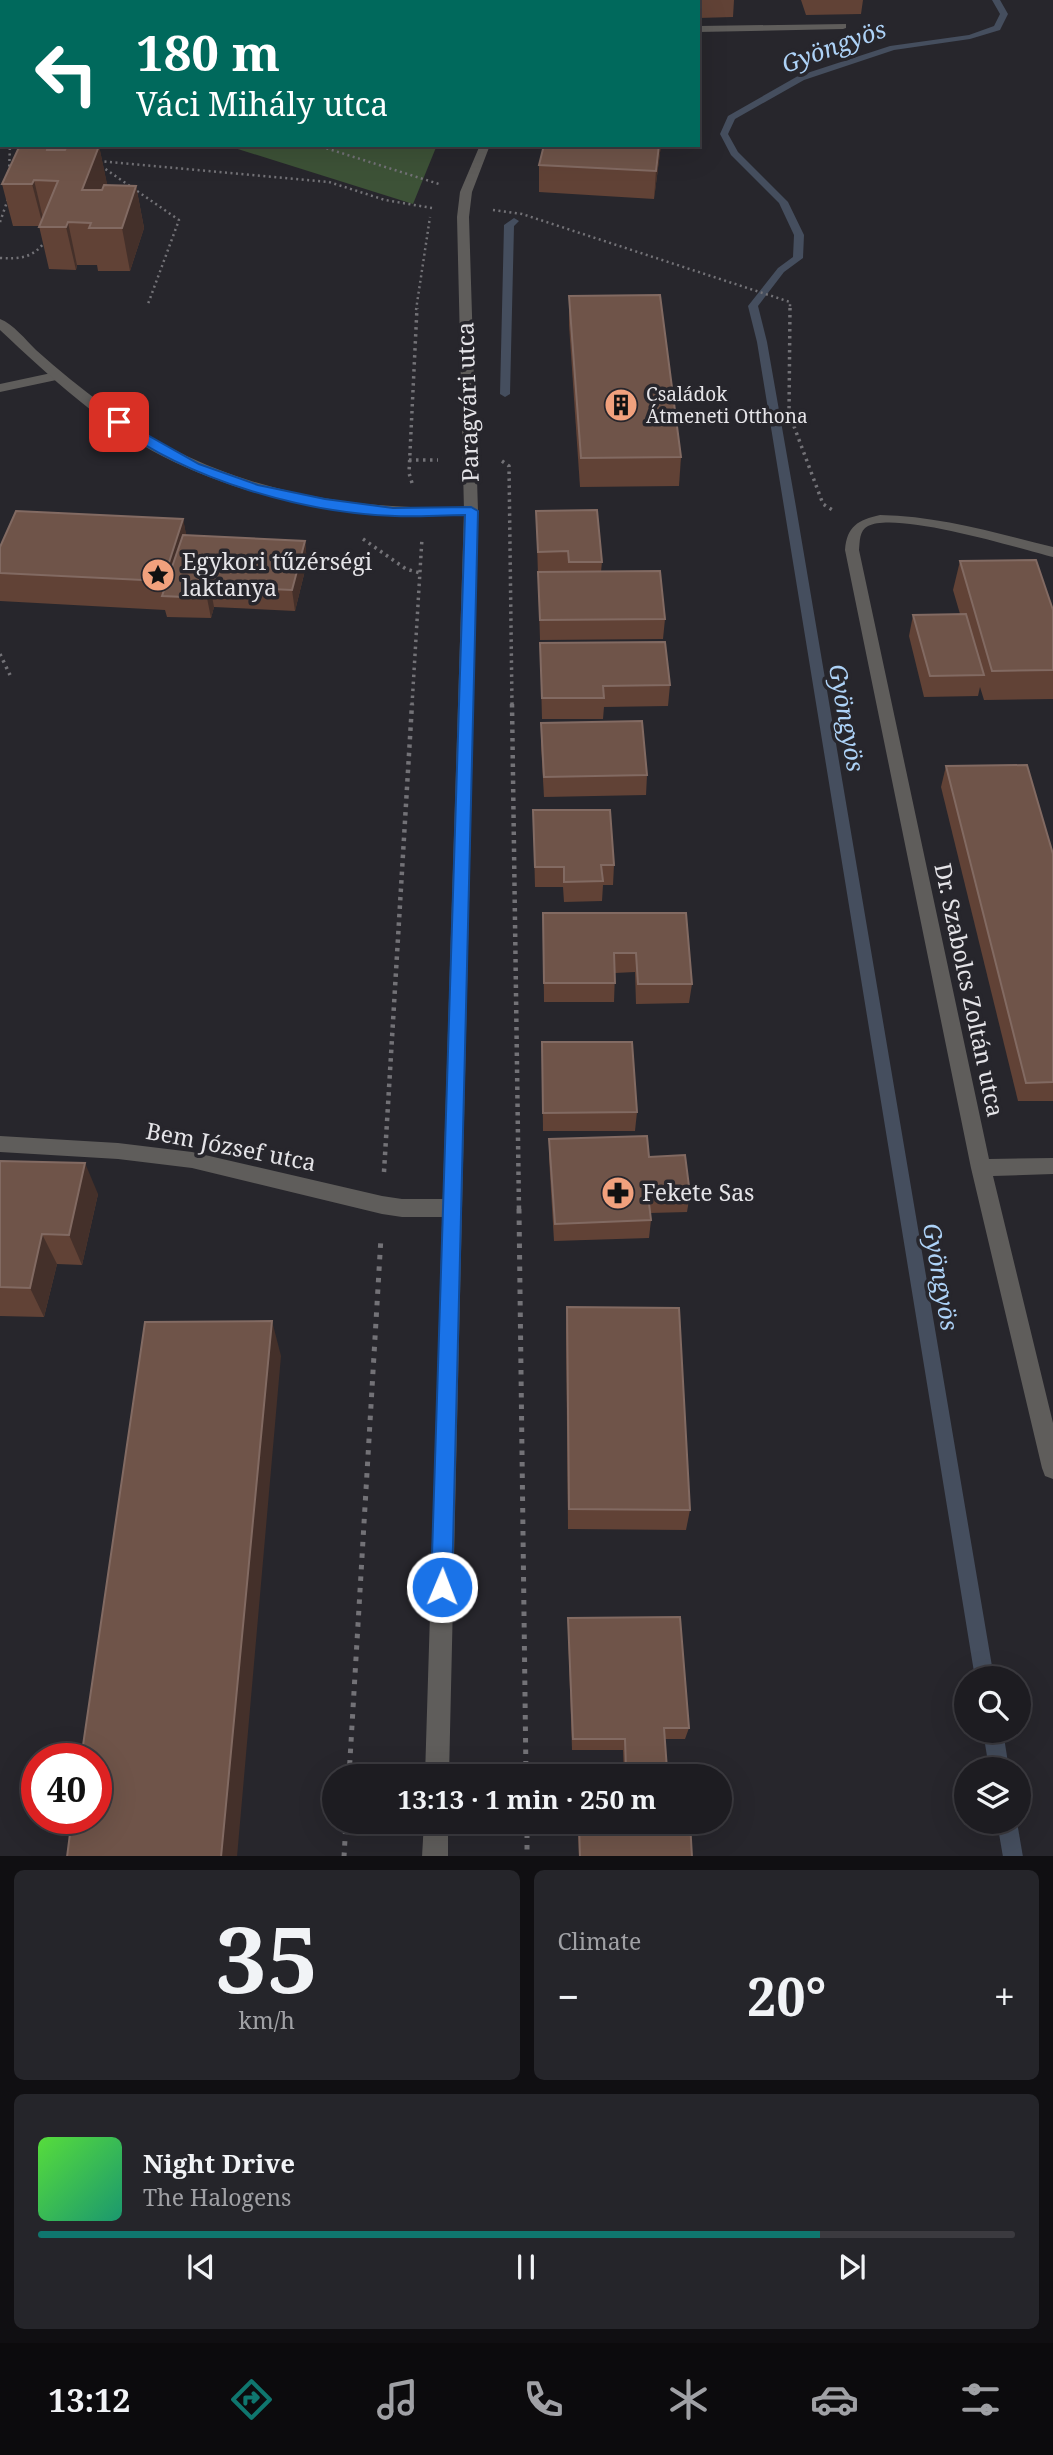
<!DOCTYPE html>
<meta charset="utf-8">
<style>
body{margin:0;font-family:"Noto Serif",serif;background:#25252a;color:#f1f3f6;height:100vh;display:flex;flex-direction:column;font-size:26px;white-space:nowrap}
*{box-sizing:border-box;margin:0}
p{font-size:23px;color:#a0a1a5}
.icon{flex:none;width:38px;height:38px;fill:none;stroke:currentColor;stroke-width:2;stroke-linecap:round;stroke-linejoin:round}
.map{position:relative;height:1856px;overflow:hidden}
.side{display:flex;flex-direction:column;gap:14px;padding:14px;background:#100f12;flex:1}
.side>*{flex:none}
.guide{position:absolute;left:0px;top:0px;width:700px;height:147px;box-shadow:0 7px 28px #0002,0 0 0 2px #3b3a3f;background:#00695c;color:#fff;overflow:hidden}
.fabs{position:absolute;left:954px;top:1666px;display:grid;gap:14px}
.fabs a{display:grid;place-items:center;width:77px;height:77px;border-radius:50%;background:#1d1c21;box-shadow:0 7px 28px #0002,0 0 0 2px #3b3a3f;font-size:35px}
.speed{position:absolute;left:21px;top:1743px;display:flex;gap:14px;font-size:35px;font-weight:700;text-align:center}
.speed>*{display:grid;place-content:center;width:91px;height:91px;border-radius:50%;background:#1d1c21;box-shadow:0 7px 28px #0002,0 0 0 2px #3b3a3f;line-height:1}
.speed .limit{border:10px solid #d22;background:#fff;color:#111}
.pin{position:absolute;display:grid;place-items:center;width:60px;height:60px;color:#fff;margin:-30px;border-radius:14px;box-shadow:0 4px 10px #0006}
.me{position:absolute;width:77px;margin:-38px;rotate:1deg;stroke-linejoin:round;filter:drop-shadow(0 0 5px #0008)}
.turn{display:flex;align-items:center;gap:24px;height:147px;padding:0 21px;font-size:32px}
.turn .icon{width:91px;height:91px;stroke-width:2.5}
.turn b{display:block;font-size:49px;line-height:60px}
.big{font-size:52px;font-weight:700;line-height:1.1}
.side .card{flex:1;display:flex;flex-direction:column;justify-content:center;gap:10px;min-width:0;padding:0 24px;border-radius:10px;background:#25252a}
.side .dial{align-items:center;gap:0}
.dial b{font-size:91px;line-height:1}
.song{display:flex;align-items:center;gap:21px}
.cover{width:84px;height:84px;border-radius:10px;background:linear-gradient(135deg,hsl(110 70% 55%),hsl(160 70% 35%))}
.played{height:7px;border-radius:4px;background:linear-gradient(90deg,#0f766e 80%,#3b3a3f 80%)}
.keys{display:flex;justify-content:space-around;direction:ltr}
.heat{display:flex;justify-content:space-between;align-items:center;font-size:38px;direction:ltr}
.side .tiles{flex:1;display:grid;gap:14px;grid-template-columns:1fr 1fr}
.card:last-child{grid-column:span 2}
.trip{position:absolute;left:322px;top:1764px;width:410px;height:70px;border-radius:35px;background:#1d1c21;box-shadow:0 7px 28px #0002,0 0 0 2px #3b3a3f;font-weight:700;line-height:70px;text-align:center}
.tabs{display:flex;height:112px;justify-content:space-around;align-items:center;background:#0c0b0d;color:#a0a1a5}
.tabs .icon{width:49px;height:49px}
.tabs .active{color:#0f766e}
.tabs b{font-size:32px;color:#f1f3f6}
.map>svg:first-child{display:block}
.forest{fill:#3d5237}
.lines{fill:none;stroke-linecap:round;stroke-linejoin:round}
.stream{fill:#454e5e;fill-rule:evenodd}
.path-far3{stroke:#737277;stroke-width:2.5;stroke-dasharray:2 3.5;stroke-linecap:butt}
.path-far2{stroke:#737277;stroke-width:3.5;stroke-dasharray:2.5 4.5;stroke-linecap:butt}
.path-far1{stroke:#737277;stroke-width:4.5;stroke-dasharray:3.5 5;stroke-linecap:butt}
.path{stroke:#737277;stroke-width:5;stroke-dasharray:4.5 7;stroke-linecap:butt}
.service{fill:#5f5d5b;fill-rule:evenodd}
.minor{fill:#5f5d5b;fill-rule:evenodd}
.tertiary{fill:#5f5d5b;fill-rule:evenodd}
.wall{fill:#614236}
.shaded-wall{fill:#44302a}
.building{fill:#6f5449;stroke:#826a62;stroke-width:2}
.route{fill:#1a73e8;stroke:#114b97;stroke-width:2}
.labels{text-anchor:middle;stroke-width:7;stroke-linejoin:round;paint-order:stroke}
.far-poi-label{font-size:19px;fill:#e5e4e8;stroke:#27262c;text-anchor:start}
.street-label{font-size:23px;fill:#e5e4e8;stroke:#27262c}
.poi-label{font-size:23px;fill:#e5e4e8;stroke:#27262c;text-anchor:start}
.water-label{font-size:24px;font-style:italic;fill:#add2f7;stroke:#27262c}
</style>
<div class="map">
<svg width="1053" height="1857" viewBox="0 0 1053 1857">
<rect width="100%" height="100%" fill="#27262c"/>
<polygon class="forest" points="225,145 437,145 413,204"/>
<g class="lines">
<g class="stream">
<polygon points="992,0 1000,0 1008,14 1000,30 970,39 894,50 804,80 735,119 728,134 738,152 788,202 804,235 803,258 784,272 758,306 767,342 796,507 994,1678 975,1678 784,507 757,342 748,306 778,268 793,257 794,235 779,203 731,155 720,134 728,116 798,76 890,46 969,35 994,26 1000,14"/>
<polygon points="514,218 519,221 514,226 510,394 505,397 500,394 504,225"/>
<polygon points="983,1731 1003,1731 1009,1769 989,1769"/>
<polygon points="997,1822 1017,1822 1023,1857 1003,1857"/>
</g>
<g class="path-far3">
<polyline points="59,145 72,151"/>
<polyline points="316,145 439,184"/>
<polyline points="99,161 329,182 385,200 432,208"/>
<polyline points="101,166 179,220 148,304"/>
<polyline points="9,172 10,145"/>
<polyline points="493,210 522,214 790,302 790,310"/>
<polyline points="0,222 8,199"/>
<path d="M 0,258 C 20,259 34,258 46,240"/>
<polyline points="416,310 430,217"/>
</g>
<g class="path-far2">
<polyline points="790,308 789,413 823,504 834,511"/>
<polyline points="409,460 438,460"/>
<polyline points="502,461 509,466 512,705"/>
<polyline points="412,483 409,473 417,308"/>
<polyline points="363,539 406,569 420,573"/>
<polyline points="0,654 10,675"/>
<polyline points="412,705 422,538"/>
</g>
<g class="path-far1">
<polyline points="512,704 519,1211"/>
<polyline points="384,1172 412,704"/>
</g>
<g class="path">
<polyline points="519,1209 526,1776"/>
<polyline points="349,1776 381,1237"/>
<polyline points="527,1822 527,1857"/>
<polyline points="344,1857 346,1822"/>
</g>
<polygon class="service" points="56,372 62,376 61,379 0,392 0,384"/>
<g class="minor">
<polygon points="846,24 846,28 843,29 698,32 698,26"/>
<path d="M 0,319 C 13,324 26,340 36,350 C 58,370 82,389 106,407 C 212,487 340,512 471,507 L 478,511 L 471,515 C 367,520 259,505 164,457 C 103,426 50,377 0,330 Z"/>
<path d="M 880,515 C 939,516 996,533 1053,547 L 1053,557 C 1018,548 897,511 868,526 C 859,531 860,541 859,550 L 989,1159 L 1053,1158 L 1053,1174 L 993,1176 L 1053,1423 L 1053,1479 L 1045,1476 L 1042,1468 L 971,1168 L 845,550 C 847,526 858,520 880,515 Z"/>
<polygon points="0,1136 118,1143 192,1152 382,1196 402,1199 451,1199 458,1202 461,1208 458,1214 451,1217 402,1217 382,1214 192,1168 118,1159 0,1152"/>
</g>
<g class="tertiary">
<rect x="525" y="0" width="10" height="2"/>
<polygon points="480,145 490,145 472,192 469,217 478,511 449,1776 425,1776 464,511 457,217 460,192"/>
<polygon points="424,1822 448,1822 448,1857 422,1857"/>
</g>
</g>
<g class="wall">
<polygon points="51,0 173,0 172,2 51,2"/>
<rect x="334" y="0" width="130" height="2"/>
<rect x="605" y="0" width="52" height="2"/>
<polygon points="681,0 734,0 733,17 698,18 698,2 682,2"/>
<polygon points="801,0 863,0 861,14 806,15"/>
<polygon points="544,145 661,145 654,199 539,192 539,165"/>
<polygon points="48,146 49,150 65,150 99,146 107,185 136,186 144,228 130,271 98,271 97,265 77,265 76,270 49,269 39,226 13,226 2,184"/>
<polygon points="569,296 681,457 679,486 580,487 569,325"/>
<polygon points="536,511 602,562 601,572 665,619 663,639 540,640"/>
<polygon points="183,519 186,535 305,541 307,562 295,611 214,607 211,618 167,617 165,610 0,601 0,547"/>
<polygon points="960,561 1053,610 1053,699 984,700 980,687 978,696 924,697 909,636 913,615 960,614 953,590"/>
<polygon points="540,643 670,685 668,706 604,707 603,719 542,719"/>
<polygon points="541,723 647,775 646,795 544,797 541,744"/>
<polygon points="946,766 1053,854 1053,1101 1018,1101 941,787"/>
<polygon points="533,810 614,865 613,885 603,885 602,901 564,902 563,887 535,887"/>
<polygon points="543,913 686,913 692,984 689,1003 636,1004 635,972 615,973 614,1002 544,1002"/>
<polygon points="542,1042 637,1112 635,1131 543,1131"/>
<polygon points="549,1139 649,1157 690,1194 687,1212 650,1213 651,1220 649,1238 554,1241 549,1158"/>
<polygon points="0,1161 98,1194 82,1265 57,1264 44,1317 0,1316"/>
<polygon points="567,1307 690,1510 686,1530 568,1529 566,1330"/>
<polygon points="568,1618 689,1728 685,1739 665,1739 667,1769 665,1776 624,1776 623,1750 572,1750 568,1631"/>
<polygon points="579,1824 692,1857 579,1857 578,1834"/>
</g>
<g class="shaded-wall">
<polygon points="659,145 661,145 654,199 656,171"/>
<polygon points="99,146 108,188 92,228 82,190"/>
<polygon points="34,180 44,222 43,226 32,184"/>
<polygon points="136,186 144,228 130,271 122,228"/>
<polygon points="68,222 77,265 76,270 66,227"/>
<polygon points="183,519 189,548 166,596 163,581"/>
<polygon points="305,541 307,562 295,611 292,590"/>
<polygon points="210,586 214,607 211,618 207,598"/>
<polygon points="85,1163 98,1194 82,1265 69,1235"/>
<polygon points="42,1234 57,1264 44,1317 30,1288"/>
<polygon points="272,1321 281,1356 237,1857 221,1857"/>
</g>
<g class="building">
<polygon points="20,145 48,146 47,150 65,150 67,146 99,146 82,190 102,190 104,185 136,186 122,228 89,228 91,223 68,222 66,227 39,227 58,181 34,180 32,184 2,184"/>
<polygon points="544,145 659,145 656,171 539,165"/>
<polygon points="660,295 681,457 581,458 569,296"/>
<polygon points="597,510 602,562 569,562 568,551 538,552 536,511"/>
<polygon points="16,511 183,519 163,581 0,573 0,547"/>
<polygon points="183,535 305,541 292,590 210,586 207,598 162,596"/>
<polygon points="1036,560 1053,610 1053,670 992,671 960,561"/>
<polygon points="660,571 665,619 540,620 538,572"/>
<polygon points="966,614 984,675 930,676 913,615"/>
<polygon points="665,642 670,685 603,686 604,698 542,698 540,643"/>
<polygon points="642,721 647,775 544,777 541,723"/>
<polygon points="1027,765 1053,854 1053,1082 1026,1083 946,766"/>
<polygon points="533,810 610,810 614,865 601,865 603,881 564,882 564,867 535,867"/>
<polygon points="543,913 686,913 692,984 638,984 636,953 614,953 615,983 544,983"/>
<polygon points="542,1042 632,1042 637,1112 543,1113"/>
<polygon points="647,1136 649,1157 685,1155 690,1194 648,1195 651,1220 555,1224 549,1139"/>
<polygon points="0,1161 85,1163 69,1235 42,1234 30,1288 0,1287"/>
<polygon points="567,1307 679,1308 690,1510 569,1509"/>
<polygon points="272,1321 221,1857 67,1857 72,1818 96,1818 96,1759 81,1759 145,1322"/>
<polygon points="680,1617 689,1728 664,1728 667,1769 626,1770 625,1739 573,1739 568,1618"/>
<polygon points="690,1822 692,1857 580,1857 579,1824"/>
</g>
<path class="route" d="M 119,419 L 199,464 L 258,485 L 325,499 L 393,508 L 471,507 L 478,511 L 452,1587 L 449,1594 L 442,1597 L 434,1594 L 431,1587 L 465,515 C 442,515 418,517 395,516 C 303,513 189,480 115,425 L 113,422 Z"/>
<defs>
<symbol id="building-disc" viewBox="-11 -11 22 22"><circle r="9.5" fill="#f1a17d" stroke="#27262c"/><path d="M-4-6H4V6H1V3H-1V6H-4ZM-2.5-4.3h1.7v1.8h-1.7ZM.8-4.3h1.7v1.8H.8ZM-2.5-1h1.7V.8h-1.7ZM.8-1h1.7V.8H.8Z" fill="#111"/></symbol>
<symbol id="sight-disc" viewBox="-11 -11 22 22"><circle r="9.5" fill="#f1a17d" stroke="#27262c"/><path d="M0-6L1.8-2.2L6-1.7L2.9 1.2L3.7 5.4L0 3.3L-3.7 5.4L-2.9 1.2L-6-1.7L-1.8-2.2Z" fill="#111"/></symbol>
<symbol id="pharmacy-disc" viewBox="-11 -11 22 22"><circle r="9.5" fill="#f1a17d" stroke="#27262c"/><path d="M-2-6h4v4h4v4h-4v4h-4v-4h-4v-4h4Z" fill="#111"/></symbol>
</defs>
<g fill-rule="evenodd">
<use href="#building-disc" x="602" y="386" width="38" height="38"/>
<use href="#sight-disc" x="139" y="556" width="38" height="38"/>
<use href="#pharmacy-disc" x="599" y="1174" width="38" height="38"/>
</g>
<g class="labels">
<g class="far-poi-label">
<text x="646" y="401">Családok<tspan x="646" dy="22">Átmeneti Otthona</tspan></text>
</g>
<g class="street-label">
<text transform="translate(468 402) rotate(-92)" y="8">Paragvári utca</text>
<text transform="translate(969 990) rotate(78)" y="8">Dr. Szabolcs Zoltán utca</text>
<text transform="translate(231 1147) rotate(11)" y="8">Bem József utca</text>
</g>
<g class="poi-label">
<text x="182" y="570">Egykori tűzérségi<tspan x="182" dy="26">laktanya</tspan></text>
<text x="642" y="1201">Fekete Sas</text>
</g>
<g class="water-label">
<text transform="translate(834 47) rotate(-20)" y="8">Gyöngyös</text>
<text transform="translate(846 718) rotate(80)" y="8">Gyöngyös</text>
<text transform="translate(940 1277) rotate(80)" y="8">Gyöngyös</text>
</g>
</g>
</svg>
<div class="fabs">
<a><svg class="icon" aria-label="search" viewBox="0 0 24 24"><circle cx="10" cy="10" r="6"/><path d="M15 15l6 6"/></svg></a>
<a><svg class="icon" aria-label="layers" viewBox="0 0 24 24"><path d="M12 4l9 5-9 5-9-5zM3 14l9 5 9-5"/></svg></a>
</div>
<div class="speed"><div class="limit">40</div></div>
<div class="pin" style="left:119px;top:422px;background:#d93025"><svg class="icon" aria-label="arrive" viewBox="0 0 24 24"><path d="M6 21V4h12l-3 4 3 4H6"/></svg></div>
<svg class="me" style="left:442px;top:1587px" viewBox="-20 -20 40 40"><circle r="17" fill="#1a73e8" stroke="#fff" stroke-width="3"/><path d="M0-11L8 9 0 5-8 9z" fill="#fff"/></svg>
<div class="trip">13:13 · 1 min · 250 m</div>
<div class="guide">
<div class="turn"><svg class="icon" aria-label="left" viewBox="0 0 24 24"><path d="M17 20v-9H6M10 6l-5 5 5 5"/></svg><div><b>180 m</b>Váci Mihály utca</div></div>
</div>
</div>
<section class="side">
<div class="tiles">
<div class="card dial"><b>35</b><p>km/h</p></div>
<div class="card"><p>Climate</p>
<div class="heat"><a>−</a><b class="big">20°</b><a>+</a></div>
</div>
<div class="card">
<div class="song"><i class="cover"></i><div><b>Night Drive</b><p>The Halogens</p></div></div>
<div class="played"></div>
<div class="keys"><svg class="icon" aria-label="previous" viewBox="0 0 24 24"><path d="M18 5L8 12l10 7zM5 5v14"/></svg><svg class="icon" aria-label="pause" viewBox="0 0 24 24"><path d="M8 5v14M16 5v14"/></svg><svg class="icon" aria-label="next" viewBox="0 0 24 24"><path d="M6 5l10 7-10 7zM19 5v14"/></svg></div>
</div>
</div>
</section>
<nav class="tabs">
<b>13:12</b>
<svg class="icon active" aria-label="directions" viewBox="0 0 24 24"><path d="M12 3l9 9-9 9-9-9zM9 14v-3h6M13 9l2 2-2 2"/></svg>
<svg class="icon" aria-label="music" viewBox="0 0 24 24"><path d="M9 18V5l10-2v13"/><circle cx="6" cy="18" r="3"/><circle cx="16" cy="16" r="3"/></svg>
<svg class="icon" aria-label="phone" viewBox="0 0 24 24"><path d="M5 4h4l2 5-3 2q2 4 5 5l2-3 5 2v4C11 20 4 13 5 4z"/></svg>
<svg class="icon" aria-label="climate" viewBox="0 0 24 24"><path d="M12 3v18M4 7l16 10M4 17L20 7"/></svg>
<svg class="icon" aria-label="car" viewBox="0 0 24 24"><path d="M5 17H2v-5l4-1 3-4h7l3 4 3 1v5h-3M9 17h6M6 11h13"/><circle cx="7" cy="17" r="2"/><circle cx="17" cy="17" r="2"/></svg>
<svg class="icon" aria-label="filters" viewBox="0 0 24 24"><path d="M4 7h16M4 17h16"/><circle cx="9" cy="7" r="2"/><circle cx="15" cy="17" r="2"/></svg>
</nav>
